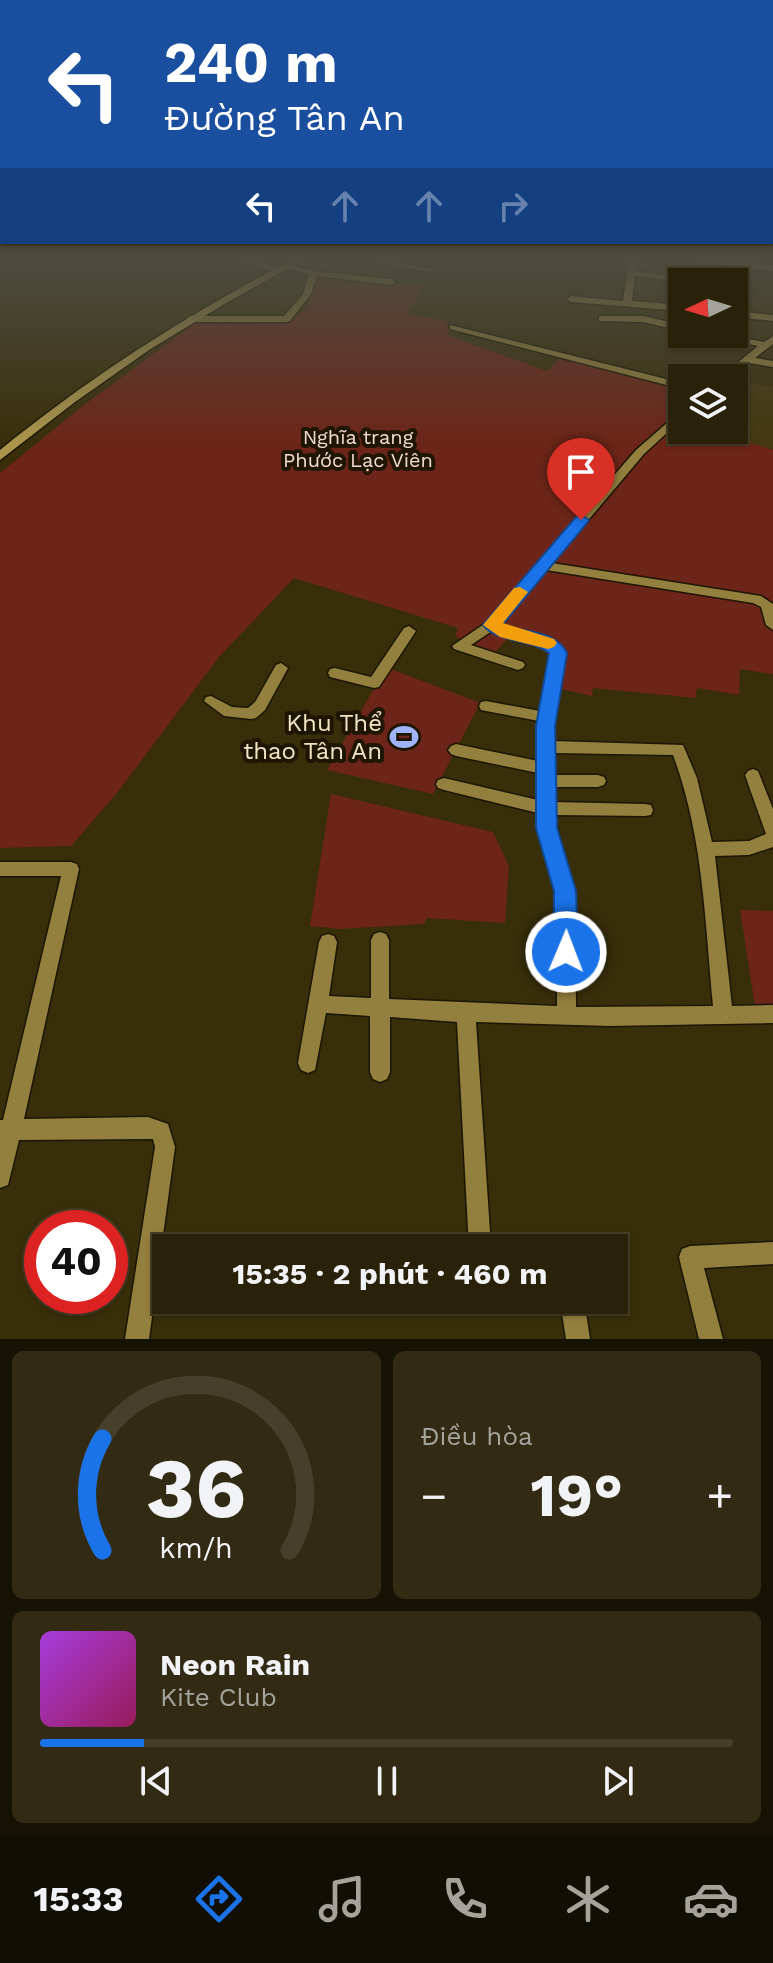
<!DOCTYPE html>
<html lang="vi">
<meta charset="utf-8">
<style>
body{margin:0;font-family:"Work Sans",sans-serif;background:#322a12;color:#f1f3f6;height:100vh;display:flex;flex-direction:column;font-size:30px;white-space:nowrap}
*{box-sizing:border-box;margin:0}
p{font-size:26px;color:#a5a49c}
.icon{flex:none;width:44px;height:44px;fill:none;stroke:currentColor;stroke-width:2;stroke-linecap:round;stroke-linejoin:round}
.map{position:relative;height:1339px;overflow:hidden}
.panel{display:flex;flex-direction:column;gap:12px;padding:12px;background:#171304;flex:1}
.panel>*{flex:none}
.hud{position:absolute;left:0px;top:0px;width:774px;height:244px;box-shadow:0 2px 6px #0004,0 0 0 2px #463f29;background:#1a4fa0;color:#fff;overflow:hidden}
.needle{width:52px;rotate:266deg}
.tools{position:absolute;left:668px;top:268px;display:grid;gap:16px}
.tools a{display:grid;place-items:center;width:80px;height:80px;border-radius:0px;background:#2a2208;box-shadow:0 2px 6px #0004,0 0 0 2px #463f29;font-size:40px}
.speed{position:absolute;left:24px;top:1210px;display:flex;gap:16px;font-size:40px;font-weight:700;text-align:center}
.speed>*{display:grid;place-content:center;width:104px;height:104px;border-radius:50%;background:#2a2208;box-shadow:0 2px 6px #0004,0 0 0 2px #463f29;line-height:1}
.speed .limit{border:12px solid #d22;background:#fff;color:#111}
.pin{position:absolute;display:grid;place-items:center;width:68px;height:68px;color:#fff;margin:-82px -34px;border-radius:50% 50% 50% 0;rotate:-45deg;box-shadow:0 0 8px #0007}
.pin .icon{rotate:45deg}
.me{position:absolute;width:88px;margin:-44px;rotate:1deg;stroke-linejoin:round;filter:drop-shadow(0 0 6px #0008)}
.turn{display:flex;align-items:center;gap:28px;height:168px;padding:0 32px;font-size:36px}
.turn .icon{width:104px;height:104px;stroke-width:2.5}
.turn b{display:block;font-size:56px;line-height:68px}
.lanes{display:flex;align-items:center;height:76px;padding:0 32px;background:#0003;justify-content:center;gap:40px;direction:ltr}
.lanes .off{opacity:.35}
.big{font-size:60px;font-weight:700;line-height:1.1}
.panel .widget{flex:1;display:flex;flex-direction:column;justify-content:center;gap:12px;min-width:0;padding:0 28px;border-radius:12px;background:#322a12}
.panel .dial{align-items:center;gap:0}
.dial svg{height:208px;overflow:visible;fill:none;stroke:#463f29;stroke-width:7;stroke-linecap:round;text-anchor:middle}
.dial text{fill:#f1f3f6;stroke:none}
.song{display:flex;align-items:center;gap:24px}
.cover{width:96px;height:96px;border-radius:12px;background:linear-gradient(135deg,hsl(280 70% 55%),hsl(330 70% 35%))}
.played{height:8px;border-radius:4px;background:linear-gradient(90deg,#1a73e8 15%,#463f29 15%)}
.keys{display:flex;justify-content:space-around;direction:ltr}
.heat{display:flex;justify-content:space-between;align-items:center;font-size:44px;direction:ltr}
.panel .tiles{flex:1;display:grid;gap:12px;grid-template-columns:1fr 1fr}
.widget:last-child{grid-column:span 2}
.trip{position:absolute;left:152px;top:1234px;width:476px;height:80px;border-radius:0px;background:#2a2208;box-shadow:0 2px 6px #0004,0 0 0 2px #463f29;font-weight:700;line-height:80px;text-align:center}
.menu{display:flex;height:128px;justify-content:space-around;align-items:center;background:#110e03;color:#a5a49c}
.menu .icon{width:56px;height:56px}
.menu .selected{color:#1a73e8}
.menu b{font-size:36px;color:#f1f3f6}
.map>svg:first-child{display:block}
.built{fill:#43370f}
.green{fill:#6c2518}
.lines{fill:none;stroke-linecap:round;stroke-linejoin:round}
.minor-casing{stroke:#1c1603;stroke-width:3}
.major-casing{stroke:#1c1603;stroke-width:3}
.minor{fill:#937f3e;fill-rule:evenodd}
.major{fill:#ad964c;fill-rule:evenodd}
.route{fill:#1a73e8;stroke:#114b97;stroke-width:2}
.slow{fill:#f59e0b}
.labels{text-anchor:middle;stroke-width:8;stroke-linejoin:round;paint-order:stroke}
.far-park-label{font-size:20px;fill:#f3dbd5;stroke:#1e1600}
.poi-label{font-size:24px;fill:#efe5c4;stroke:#1e1600;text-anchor:end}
</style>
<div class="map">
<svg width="773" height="1339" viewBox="0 0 773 1339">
<rect width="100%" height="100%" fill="#382e0a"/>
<polygon class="built" points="734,382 773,386 773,450 711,430 734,430"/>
<g class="green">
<polygon points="319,276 423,286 408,314 447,321 446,324 455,326 447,335 547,371 562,357 682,390 682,430 711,430 773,450 773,674 740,669 739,695 697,688 695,698 593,688 592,696 561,689 560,643 515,631 493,654 455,636 458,628 294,578 219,657 117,793 71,846 0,848 0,473 80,408 194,324 285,323 304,311"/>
<polygon points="391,669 480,703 433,794 327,770 375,687"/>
<polygon points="331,794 493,832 509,866 505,923 427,918 424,924 340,929 310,926"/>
<polygon points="740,910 773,911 773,1006 755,1006"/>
</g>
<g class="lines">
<defs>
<g id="minor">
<polygon points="232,258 247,258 276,268 272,270"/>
<polygon points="363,258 382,258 433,270 429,272"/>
<polygon points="630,258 638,258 636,271 679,277 683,279 679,281 635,276 632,301 682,305 682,311 571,302 567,299 571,296 623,301"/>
<polygon points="728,262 735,264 734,284 727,282"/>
<polygon points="288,264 314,271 391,279 395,282 391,285 317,276 311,294 290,321 287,322 190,322 186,319 190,316 284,316 303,294 309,274 285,268 285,264"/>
<polygon points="734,311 773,315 773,321 734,317"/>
<polygon points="602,316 643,316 682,325 682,331 643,322 599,321 599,317"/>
<polygon points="450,325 682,383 682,389 450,329"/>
<polygon points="704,334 723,334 764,342 773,336 773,344 755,358 773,361 773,367 749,363 730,378 719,378 758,346"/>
<path d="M 682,410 L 682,419 L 644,454 L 552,563 L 761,596 L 773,604 L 773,630 L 766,625 L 761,607 L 753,603 L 546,570 L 500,624 C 524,634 549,630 565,653 L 552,726 L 553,741 L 683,745 L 697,778 L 712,842 L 749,841 L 766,834 L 745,775 L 748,771 L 753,769 L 758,771 L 773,809 L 773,847 L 749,855 L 715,856 L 732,1006 L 773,1005 L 773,1023 L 609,1026 L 476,1022 L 491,1247 L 469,1248 L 457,1022 L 390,1017 L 390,1072 L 387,1079 L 380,1082 L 373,1079 L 370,1072 L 370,1016 L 326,1013 L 315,1070 L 308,1073 L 301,1070 L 298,1063 L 319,942 L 322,936 L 328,934 L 334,936 L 337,942 L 329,996 L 371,998 L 371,940 L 374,934 L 380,932 L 386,934 L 389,940 L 389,999 L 557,1006 L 557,901 L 538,821 L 538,813 L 444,790 L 438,788 L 436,784 L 438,780 L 444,778 L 538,800 L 538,773 L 456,756 L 451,754 L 448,750 L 451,746 L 456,744 L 538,761 L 539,721 L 486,711 L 481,710 L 479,706 L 481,702 L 486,701 L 540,711 L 551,654 L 540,644 L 492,631 L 471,645 L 523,662 L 525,665 L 523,668 L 518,670 L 454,649 L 452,646 L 487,622 L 636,450 ZM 553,753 L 673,755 C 703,835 705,921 713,1006 L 576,1007 L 575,901 L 554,815 L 645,816 L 651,815 L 653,810 L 651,805 L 645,804 L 554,802 L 553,787 L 598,787 L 604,785 L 606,781 L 604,777 L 598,775 L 553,775 Z"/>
<polygon points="409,626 416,631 379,687 374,688 330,677 328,673 330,669 335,668 371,677 404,628"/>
<polygon points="281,663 288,668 265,710 256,718 251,719 224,716 204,701 206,697 211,696 232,707 248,708 255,702 276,665"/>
<polygon points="0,862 71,862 77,864 79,869 24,1119 148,1117 168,1124 175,1147 149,1339 125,1339 155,1147 153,1139 19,1140 8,1185 0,1188 0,1120 3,1120 61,876 0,876"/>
<polygon points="773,1242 773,1264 704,1268 723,1339 699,1339 679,1257 682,1249 690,1246"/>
<polygon points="560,1300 584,1300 590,1339 566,1339"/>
</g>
<g id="major">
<path d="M 295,258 L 307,258 L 226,303 L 149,350 L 75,402 L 0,460 L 0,450 C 92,375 190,313 295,258 Z"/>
<polygon points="666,258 703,258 773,265 773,271"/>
</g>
</defs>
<use href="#minor" class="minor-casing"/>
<use href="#major" class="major-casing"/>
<use href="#minor" class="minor"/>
<use href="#major" class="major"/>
</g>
<linearGradient id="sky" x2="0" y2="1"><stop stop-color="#1f1906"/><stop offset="0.58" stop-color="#4d4c3e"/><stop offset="1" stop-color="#4d4c3e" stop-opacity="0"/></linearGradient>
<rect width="773" height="446" fill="url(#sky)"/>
<path class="route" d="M 581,515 L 589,520 L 587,523 L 503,624 C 524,634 555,629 567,653 L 555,726 L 557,828 L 576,891 L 578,952 L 574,959 L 566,963 L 558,959 L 554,952 L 554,891 L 536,828 L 536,726 L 549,653 C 530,638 499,644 483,625 L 576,517 Z"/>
<polygon class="slow" points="520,587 528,592 503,623 554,639 557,643 554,647 548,649 500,637 483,625 514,588"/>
<defs>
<symbol id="stadium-bare" viewBox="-9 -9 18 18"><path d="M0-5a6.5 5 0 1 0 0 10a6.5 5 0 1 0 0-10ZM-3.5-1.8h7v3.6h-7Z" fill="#a0b3fd" stroke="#1e1600" stroke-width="2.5" paint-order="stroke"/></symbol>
</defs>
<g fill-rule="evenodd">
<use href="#stadium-bare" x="384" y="717" width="40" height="40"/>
</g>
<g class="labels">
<g class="far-park-label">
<text x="358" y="444">Nghĩa trang<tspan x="358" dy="23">Phước Lạc Viên</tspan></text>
</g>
<g class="poi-label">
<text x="382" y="731">Khu Thể<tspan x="382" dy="28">thao Tân An</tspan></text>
</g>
</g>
</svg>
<div class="tools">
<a><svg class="needle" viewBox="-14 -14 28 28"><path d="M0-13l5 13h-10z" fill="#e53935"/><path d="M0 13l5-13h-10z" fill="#a5a49c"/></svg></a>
<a><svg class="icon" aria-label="layers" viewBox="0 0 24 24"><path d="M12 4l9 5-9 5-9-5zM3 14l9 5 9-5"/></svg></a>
</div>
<div class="speed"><div class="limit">40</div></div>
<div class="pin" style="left:581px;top:520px;background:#d93025"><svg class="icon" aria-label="arrive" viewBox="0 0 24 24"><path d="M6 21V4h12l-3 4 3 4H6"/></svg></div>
<svg class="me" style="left:566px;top:952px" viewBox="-20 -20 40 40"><circle r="17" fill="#1a73e8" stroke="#fff" stroke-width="3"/><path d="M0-11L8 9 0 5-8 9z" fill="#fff"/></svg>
<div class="trip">15:35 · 2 phút · 460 m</div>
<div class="hud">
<div class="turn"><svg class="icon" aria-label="left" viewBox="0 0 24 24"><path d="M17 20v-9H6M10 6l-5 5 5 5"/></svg><div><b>240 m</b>Đường Tân An</div></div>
<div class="lanes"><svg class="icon" aria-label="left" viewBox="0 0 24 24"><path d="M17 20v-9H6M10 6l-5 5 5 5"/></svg><svg class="icon off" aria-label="ahead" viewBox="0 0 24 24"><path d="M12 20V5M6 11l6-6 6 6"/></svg><svg class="icon off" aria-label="ahead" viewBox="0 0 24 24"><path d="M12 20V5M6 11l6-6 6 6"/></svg><svg class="icon off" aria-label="right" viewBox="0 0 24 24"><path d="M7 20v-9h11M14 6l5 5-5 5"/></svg></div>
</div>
</div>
<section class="panel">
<div class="tiles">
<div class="widget dial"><svg viewBox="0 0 100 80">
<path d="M14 69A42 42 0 1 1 86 69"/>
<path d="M14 69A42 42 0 0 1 14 26" stroke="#1a73e8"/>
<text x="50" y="56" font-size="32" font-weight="700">36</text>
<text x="50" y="72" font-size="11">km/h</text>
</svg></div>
<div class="widget"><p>Điều hòa</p>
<div class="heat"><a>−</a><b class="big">19°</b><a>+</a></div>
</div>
<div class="widget">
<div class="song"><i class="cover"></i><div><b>Neon Rain</b><p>Kite Club</p></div></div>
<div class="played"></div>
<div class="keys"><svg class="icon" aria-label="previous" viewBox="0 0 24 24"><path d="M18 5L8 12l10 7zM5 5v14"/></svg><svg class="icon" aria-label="pause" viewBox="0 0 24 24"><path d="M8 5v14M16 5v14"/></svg><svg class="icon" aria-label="next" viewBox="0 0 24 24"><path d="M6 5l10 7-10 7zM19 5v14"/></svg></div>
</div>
</div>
</section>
<nav class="menu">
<b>15:33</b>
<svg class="icon selected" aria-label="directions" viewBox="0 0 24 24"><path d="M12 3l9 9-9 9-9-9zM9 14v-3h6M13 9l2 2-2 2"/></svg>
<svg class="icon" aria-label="music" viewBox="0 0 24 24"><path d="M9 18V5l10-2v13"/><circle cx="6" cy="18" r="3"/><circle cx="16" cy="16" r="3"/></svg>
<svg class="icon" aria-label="phone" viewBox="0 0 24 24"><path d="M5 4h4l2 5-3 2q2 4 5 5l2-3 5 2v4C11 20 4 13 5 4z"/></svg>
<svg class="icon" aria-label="climate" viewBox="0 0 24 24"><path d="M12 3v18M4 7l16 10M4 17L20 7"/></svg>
<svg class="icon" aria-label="car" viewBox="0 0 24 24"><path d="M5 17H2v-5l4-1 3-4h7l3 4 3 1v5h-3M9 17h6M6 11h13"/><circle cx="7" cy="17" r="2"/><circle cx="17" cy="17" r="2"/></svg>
</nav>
